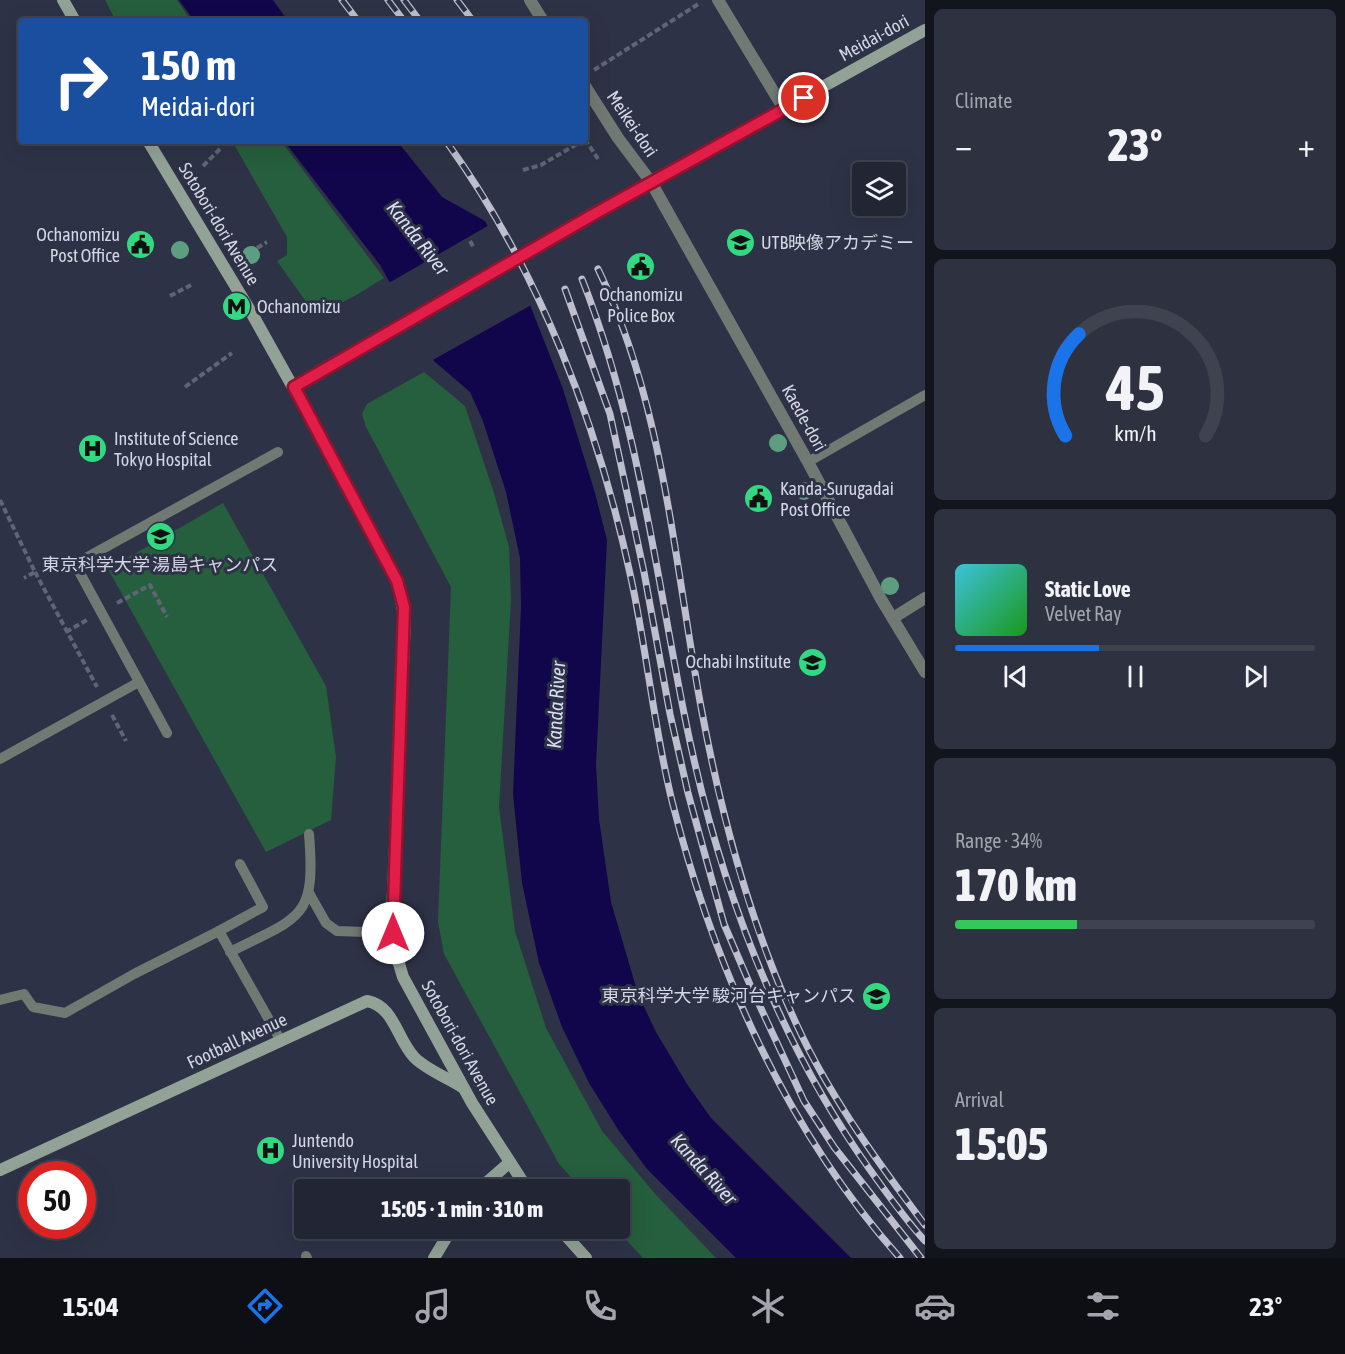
<!DOCTYPE html>
<meta charset="utf-8">
<style>
body{margin:0;font-family:"Asap Condensed","Noto Sans JP",sans-serif;background:#2e3240;color:#f1f3f6;height:100vh;display:flex;flex-direction:column;font-size:22px;white-space:nowrap}
*{box-sizing:border-box;margin:0}
p{font-size:20px;color:#a2a5ac}
.icon{flex:none;width:33px;height:33px;fill:none;stroke:currentColor;stroke-width:2;stroke-linecap:round;stroke-linejoin:round}
.map{position:relative;flex:1;overflow:hidden}
.panel{display:flex;flex-direction:column;gap:9px;padding:9px;background:#13151d;width:420px}
.panel>*{flex:none}
.hud{position:absolute;left:18px;top:18px;width:570px;height:126px;border-radius:6px;box-shadow:0 6px 24px #0002,0 0 0 2px #3f434f;background:#1a4fa0;color:#fff;overflow:hidden}
.buttons{position:absolute;left:852px;top:162px;display:grid;gap:12px}
.buttons a{display:grid;place-items:center;width:54px;height:54px;border-radius:6px;background:#222634;box-shadow:0 6px 24px #0002,0 0 0 2px #3f434f;font-size:30px}
.speed{position:absolute;left:18px;top:1161px;display:flex;gap:12px;font-size:30px;font-weight:700;text-align:center}
.speed>*{display:grid;place-content:center;width:78px;height:78px;border-radius:50%;background:#222634;box-shadow:0 6px 24px #0002,0 0 0 2px #3f434f;line-height:1}
.speed .limit{border:9px solid #d22;background:#fff;color:#111}
.pin{position:absolute;display:grid;place-items:center;width:51px;height:51px;color:#fff;margin:-26px;border:3px solid #fff;border-radius:50%;box-shadow:0 2px 6px #0007}
.me{position:absolute;width:66px;margin:-33px;rotate:0deg;stroke-linejoin:round;filter:drop-shadow(0 0 4px #0008)}
.turn{display:flex;align-items:center;gap:21px;height:126px;padding:0 24px;font-size:27px}
.turn .icon{width:78px;height:78px;stroke-width:2.5}
.turn b{display:block;font-size:42px;line-height:51px}
.big{font-size:45px;font-weight:800;line-height:1.1}
.panel .widget{flex:1;display:flex;flex-direction:column;justify-content:center;gap:9px;min-width:0;padding:0 21px;border-radius:9px;background:#2e3240}
.panel .dial{align-items:center;gap:0}
.dial svg{height:156px;overflow:visible;fill:none;stroke:#3f434f;stroke-width:7;stroke-linecap:round;text-anchor:middle}
.dial text{fill:#f1f3f6;stroke:none}
.song{display:flex;align-items:center;gap:18px}
.cover{width:72px;height:72px;border-radius:9px;background:linear-gradient(135deg,hsl(190 70% 55%),hsl(120 70% 35%))}
.played{height:6px;border-radius:3px;background:linear-gradient(90deg,#1a73e8 40%,#3f434f 40%)}
.keys{display:flex;justify-content:space-around;direction:ltr}
.heat{display:flex;justify-content:space-between;align-items:center;font-size:33px;direction:ltr}
.charge{height:9px;border-radius:4px;background:linear-gradient(90deg,#34c759 34%,#3f434f 0)}
.trip{position:absolute;left:294px;top:1179px;width:336px;height:60px;border-radius:6px;background:#222634;box-shadow:0 6px 24px #0002,0 0 0 2px #3f434f;font-weight:800;line-height:60px;text-align:center}
.dock{display:flex;height:96px;justify-content:space-around;align-items:center;background:#0e0f15;color:#a2a5ac}
.dock .icon{width:42px;height:42px}
.dock .selected{color:#1a73e8}
.dock b{font-size:27px;color:#f1f3f6}
main{display:flex;flex:1;min-height:0}
.map>svg:first-child{display:block}
.green{fill:#265f3d}
.water{fill:#11064b}
.pier{fill:#2e3246}
.lines{fill:none;stroke-linecap:round;stroke-linejoin:round}
.path{stroke:#616477;stroke-width:4;stroke-dasharray:6 3;stroke-linecap:butt}
.lane{stroke:#707a73;stroke-width:10}
.street{stroke:#707a73;stroke-width:12}
.secondary{stroke:#92a297;stroke-width:12}
.rail-casing{stroke:#bdbfce;stroke-width:7}
.rail{stroke:#2e3246;stroke-width:4.5;stroke-dasharray:14;stroke-linecap:butt}
.tree{fill:#5d9e80}
.route-casing{stroke:#92132f;stroke-width:15}
.route{stroke:#e11d48;stroke-width:10}
.labels{text-anchor:middle;stroke-width:6;stroke-linejoin:round;paint-order:stroke}
.street-label{font-size:18px;fill:#d4d6e4;stroke:#2e3246}
.poi-label{font-size:18px;fill:#d4d6e4;stroke:#2e3246;text-anchor:start}
.water-label{font-size:20px;font-style:italic;fill:#dadef3;stroke:#2e3246}
</style>
<main>
<div class="map">
<svg width="925" height="1258" viewBox="0 0 925 1258">
<rect width="100%" height="100%" fill="#2e3246"/>
<g class="green">
<polygon points="105,0 177,0 191,21 116,21"/>
<path d="M 232,141 L 281,141 L 384,278 C 363,290 332,316 307,303 L 277,261 L 287,255 L 287,237 Z"/>
<polygon points="424,372 465,406 494,493 509,547 511,600 499,807 515,931 546,1028 602,1131 657,1196 716,1258 643,1258 616,1229 620,1228 620,1190 582,1189 559,1164 444,954 438,922 451,587 366,427 362,414 367,404"/>
<polygon points="223,503 326,686 336,757 331,820 266,852 108,569"/>
</g>
<g class="water">
<polygon points="179,0 273,0 288,21 194,21"/>
<polygon points="284,141 397,141 442,197 485,221 530,305 563,389 595,493 607,540 596,765 599,819 611,902 638,994 656,1032 687,1084 711,1118 851,1258 736,1258 647,1169 619,1131 589,1083 562,1027 539,963 522,883 513,794 521,606 520,558 506,492 483,421 470,392 434,361 380,265"/>
</g>
<polygon class="pier" points="491,224 533,304 431,361 387,284"/>
<g class="lines">
<g class="path">
<polyline points="594,70 700,3"/>
<polyline points="585,139 598,159"/>
<polyline points="203,166 220,149"/>
<polyline points="523,170 541,165 582,141"/>
<polyline points="470,241 474,248"/>
<polyline points="257,248 267,242"/>
<polyline points="170,296 191,285"/>
<polyline points="185,387 232,353"/>
<polyline points="0,500 35,572 24,578"/>
<polyline points="35,572 97,687"/>
<polyline points="117,603 150,585 167,617"/>
<polyline points="66,632 87,620"/>
<polyline points="112,715 126,741"/>
</g>
<g class="lane">
<polyline points="808,462 925,395"/>
<polyline points="167,733 75,564 278,452"/>
<polyline points="0,759 139,682"/>
<polyline points="309,893 326,923 337,931 393,933"/>
<polyline points="219,931 263,907 240,864"/>
<path d="M 230,952 C 301,916 316,920 309,834"/>
<polyline points="0,1000 24,994 33,1007 65,1013 134,974 219,931 281,1041"/>
<polyline points="306,1256 307,1258"/>
</g>
<g class="street">
<polyline points="530,0 543,21"/>
<polyline points="718,0 784,109"/>
<polyline points="585,86 618,138 651,182 808,462 881,599 925,672"/>
<polyline points="893,618 925,598"/>
</g>
<g class="secondary">
<polyline points="63,0 75,21"/>
<polyline points="148,141 251,312 333,459 397,581 405,620 392,913 394,947 403,977 472,1103 528,1190"/>
<polyline points="294,387 596,213 925,30"/>
<path d="M 0,1170 L 367,1001 C 394,1006 397,1039 414,1057 C 425,1069 448,1078 462,1087"/>
<polyline points="478,1190 509,1163"/>
<polyline points="559,1228 586,1258"/>
<polyline points="434,1258 452,1228"/>
</g>
<defs>
<g id="rail">
<polyline points="342,0 358,21"/>
<polyline points="388,0 404,21"/>
<polyline points="404,0 420,21"/>
<polyline points="457,0 473,21"/>
<path d="M 446,141 C 539,270 598,424 631,578 C 647,652 654,728 672,801 C 714,967 786,1130 900,1258"/>
<path d="M 598,269 C 664,405 674,561 701,707 C 722,820 752,932 802,1036 C 835,1104 880,1165 925,1225"/>
<path d="M 582,279 C 637,418 655,567 684,713 C 716,875 772,1031 868,1167 C 886,1192 904,1218 925,1241"/>
<polyline points="565,289 610,414 644,572 670,714 688,793 724,924 751,987 804,1101 834,1147 921,1258"/>
</g>
</defs>
<use href="#rail" class="rail-casing"/>
<use href="#rail" class="rail"/>
</g>
<g class="tree">
<circle cx="180" cy="250" r="9"/>
<circle cx="251" cy="255" r="9"/>
<circle cx="778" cy="443" r="9"/>
<circle cx="804" cy="491" r="9"/>
<circle cx="890" cy="586" r="9"/>
</g>
<g class="lines">
<defs>
<polyline id="route" points="393,933 404,607 397,581 294,387 596,213 804,98"/>
</defs>
<use href="#route" class="route-casing"/>
<use href="#route" class="route"/>
</g>
<defs>
<symbol id="university-disc" viewBox="-11 -11 22 22"><circle r="9.5" fill="#33d882" stroke="#2e3246"/><path d="M0-5L7-2L0 1L-7-2ZM-4 1L0 2.5L4 1V4Q0 6-4 4Z" fill="#111"/></symbol>
<symbol id="civic-disc" viewBox="-11 -11 22 22"><circle r="9.5" fill="#33d882" stroke="#2e3246"/><path d="M-.6-6.5H3V-4.5H.6V-3L4-1V1h2V6H-6V1h2V-1L-.6-3ZM-1.2 2.5V6h2.4V2.5Z" fill="#111"/></symbol>
<symbol id="metro-disc" viewBox="-11 -11 22 22"><circle r="9.5" fill="#33d882" stroke="#2e3246"/><path d="M-5.5 5V-5H-3L0 0L3-5H5.5V5H3V-.5L0 4L-3-.5V5Z" fill="#111"/></symbol>
<symbol id="hospital-disc" viewBox="-11 -11 22 22"><circle r="9.5" fill="#33d882" stroke="#2e3246"/><path d="M-5-5h3v3.5h4V-5h3V5h-3V1.5h-4V5h-3Z" fill="#111"/></symbol>
</defs>
<g fill-rule="evenodd">
<use href="#university-disc" x="724" y="226" width="33" height="33"/>
<use href="#civic-disc" x="124" y="228" width="33" height="33"/>
<use href="#civic-disc" x="624" y="250" width="33" height="33"/>
<use href="#metro-disc" x="220" y="290" width="33" height="33"/>
<use href="#hospital-disc" x="76" y="432" width="33" height="33"/>
<use href="#civic-disc" x="742" y="482" width="33" height="33"/>
<use href="#university-disc" x="144" y="520" width="33" height="33"/>
<use href="#university-disc" x="796" y="646" width="33" height="33"/>
<use href="#university-disc" x="860" y="980" width="33" height="33"/>
<use href="#hospital-disc" x="254" y="1134" width="33" height="33"/>
</g>
<g class="labels">
<g class="street-label">
<text transform="translate(874 38) rotate(-29)" y="6">Meidai-dori</text>
<text transform="translate(632 124) rotate(56)" y="6">Meikei-dori</text>
<text transform="translate(219 224) rotate(59)" y="6">Sotobori-dori Avenue</text>
<text transform="translate(804 418) rotate(61)" y="6">Kaede-dori</text>
<text transform="translate(237 1041) rotate(-25)" y="6">Football Avenue</text>
<text transform="translate(460 1043) rotate(61)" y="6">Sotobori-dori Avenue</text>
</g>
<g class="poi-label">
<text x="120" y="241" text-anchor="end">Ochanomizu<tspan x="120" dy="21">Post Office</tspan></text>
<text x="761" y="249">UTB映像アカデミー</text>
<text x="641" y="301" text-anchor="middle">Ochanomizu<tspan x="641" dy="21">Police Box</tspan></text>
<text x="257" y="313">Ochanomizu</text>
<text x="114" y="445">Institute of Science<tspan x="114" dy="21">Tokyo Hospital</tspan></text>
<text x="780" y="495">Kanda-Surugadai<tspan x="780" dy="21">Post Office</tspan></text>
<text x="160" y="571" text-anchor="middle">東京科学大学 湯島キャンパス</text>
<text x="791" y="668" text-anchor="end">Ochabi Institute</text>
<text x="856" y="1002" text-anchor="end">東京科学大学 駿河台キャンパス</text>
<text x="292" y="1147">Juntendo<tspan x="292" dy="21">University Hospital</tspan></text>
</g>
<g class="water-label">
<text transform="translate(418 238) rotate(52)" y="7">Kanda River</text>
<text transform="translate(556 705) rotate(-87)" y="7">Kanda River</text>
<text transform="translate(704 1169) rotate(48)" y="7">Kanda River</text>
</g>
</g>
</svg>
<div class="buttons">
<a><svg class="icon" aria-label="layers" viewBox="0 0 24 24"><path d="M12 4l9 5-9 5-9-5zM3 14l9 5 9-5"/></svg></a>
</div>
<div class="speed"><div class="limit">50</div></div>
<div class="pin" style="left:804px;top:98px;background:#d93025"><svg class="icon" aria-label="arrive" viewBox="0 0 24 24"><path d="M6 21V4h12l-3 4 3 4H6"/></svg></div>
<svg class="me" style="left:393px;top:933px" viewBox="-20 -20 40 40"><circle r="19" fill="#fff"/><path d="M0-13L10 11 0 6-10 11z" fill="#e11d48"/></svg>
<div class="trip">15:05 · 1 min · 310 m</div>
<div class="hud">
<div class="turn"><svg class="icon" aria-label="right" viewBox="0 0 24 24"><path d="M7 20v-9h11M14 6l5 5-5 5"/></svg><div><b>150 m</b>Meidai-dori</div></div>
</div>
</div>
<section class="panel">
<div class="widget"><p>Climate</p>
<div class="heat"><a>−</a><b class="big">23°</b><a>+</a></div>
</div>
<div class="widget dial"><svg viewBox="0 0 100 80">
<path d="M14 69A42 42 0 1 1 86 69"/>
<path d="M14 69A42 42 0 0 1 21 17" stroke="#1a73e8"/>
<text x="50" y="56" font-size="32" font-weight="700">45</text>
<text x="50" y="72" font-size="11">km/h</text>
</svg></div>
<div class="widget">
<div class="song"><i class="cover"></i><div><b>Static Love</b><p>Velvet Ray</p></div></div>
<div class="played"></div>
<div class="keys"><svg class="icon" aria-label="previous" viewBox="0 0 24 24"><path d="M18 5L8 12l10 7zM5 5v14"/></svg><svg class="icon" aria-label="pause" viewBox="0 0 24 24"><path d="M8 5v14M16 5v14"/></svg><svg class="icon" aria-label="next" viewBox="0 0 24 24"><path d="M6 5l10 7-10 7zM19 5v14"/></svg></div>
</div>
<div class="widget"><p>Range · 34%</p><b class="big">170 km</b><div class="charge"></div></div>
<div class="widget"><p>Arrival</p><b class="big">15:05</b></div>
</section>
</main>
<nav class="dock">
<b>15:04</b>
<svg class="icon selected" aria-label="directions" viewBox="0 0 24 24"><path d="M12 3l9 9-9 9-9-9zM9 14v-3h6M13 9l2 2-2 2"/></svg>
<svg class="icon" aria-label="music" viewBox="0 0 24 24"><path d="M9 18V5l10-2v13"/><circle cx="6" cy="18" r="3"/><circle cx="16" cy="16" r="3"/></svg>
<svg class="icon" aria-label="phone" viewBox="0 0 24 24"><path d="M5 4h4l2 5-3 2q2 4 5 5l2-3 5 2v4C11 20 4 13 5 4z"/></svg>
<svg class="icon" aria-label="climate" viewBox="0 0 24 24"><path d="M12 3v18M4 7l16 10M4 17L20 7"/></svg>
<svg class="icon" aria-label="car" viewBox="0 0 24 24"><path d="M5 17H2v-5l4-1 3-4h7l3 4 3 1v5h-3M9 17h6M6 11h13"/><circle cx="7" cy="17" r="2"/><circle cx="17" cy="17" r="2"/></svg>
<svg class="icon" aria-label="filters" viewBox="0 0 24 24"><path d="M4 7h16M4 17h16"/><circle cx="9" cy="7" r="2"/><circle cx="15" cy="17" r="2"/></svg>
<b>23°</b>
</nav>
